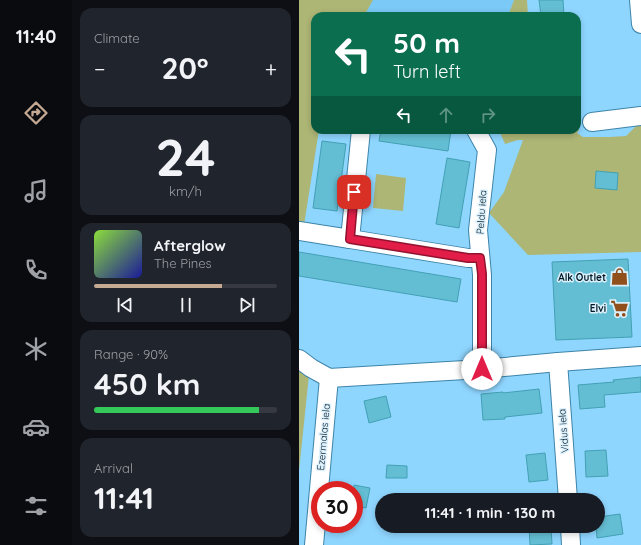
<!DOCTYPE html>
<meta charset="utf-8">
<style>
body{margin:0;font-family:Quicksand,sans-serif;background:#20242c;color:#f1f3f6;height:100vh;display:flex;flex-direction:column;font-size:15px;white-space:nowrap}
*{box-sizing:border-box;margin:0}
p{font-size:13px;color:#9ea1a6}
.icon{flex:none;width:22px;height:22px;fill:none;stroke:currentColor;stroke-width:2;stroke-linecap:round;stroke-linejoin:round}
.map{position:relative;flex:1;overflow:hidden}
.details{display:flex;flex-direction:column;gap:8px;padding:8px;background:#0d0f14;width:227px}
.details>*{flex:none}
.hud{position:absolute;left:12px;top:12px;width:270px;height:122px;border-radius:12px;box-shadow:0 2px 6px #0003;background:#0b6e4f;color:#fff;overflow:hidden}
.speed{position:absolute;left:12px;top:481px;display:flex;gap:8px;font-size:20px;font-weight:700;text-align:center}
.speed>*{display:grid;place-content:center;width:52px;height:52px;border-radius:50%;background:#171b24;box-shadow:0 2px 6px #0003;line-height:1}
.speed .limit{border:6px solid #d22;background:#fff;color:#111}
.pin{position:absolute;display:grid;place-items:center;width:34px;height:34px;color:#fff;margin:-17px;border-radius:8px;box-shadow:0 2px 6px #0006}
.me{position:absolute;width:44px;margin:-22px;rotate:0deg;stroke-linejoin:round;filter:drop-shadow(0 0 3px #0008)}
.turn{display:flex;align-items:center;gap:14px;height:84px;padding:0 16px;font-size:18px}
.turn .icon{width:52px;height:52px;stroke-width:2.5}
.turn b{display:block;font-size:28px;line-height:34px}
.lanes{display:flex;align-items:center;height:38px;padding:0 16px;background:#0003;justify-content:center;gap:20px;direction:ltr}
.lanes .off{opacity:.35}
.big{font-size:30px;font-weight:700;line-height:1.1}
.details .tile{flex:1;display:flex;flex-direction:column;justify-content:center;gap:6px;min-width:0;padding:0 14px;border-radius:12px;background:#20242c}
.details .dial{align-items:center;gap:0}
.dial b{font-size:52px;line-height:1}
.song{display:flex;align-items:center;gap:12px}
.cover{width:48px;height:48px;border-radius:6px;background:linear-gradient(135deg,hsl(90 70% 55%),hsl(240 70% 35%))}
.played{height:4px;border-radius:2px;background:linear-gradient(90deg,#c5a993 70%,#363941 70%)}
.keys{display:flex;justify-content:space-around;direction:ltr}
.heat{display:flex;justify-content:space-between;align-items:center;font-size:22px;direction:ltr}
.charge{height:6px;border-radius:3px;background:linear-gradient(90deg,#34c759 90%,#363941 0)}
.trip{position:absolute;left:76px;top:493px;width:230px;height:40px;border-radius:20px;background:#171b24;box-shadow:0 2px 6px #0003;font-weight:700;line-height:40px;text-align:center}
main{display:flex;flex:1;min-height:0}
.dock{display:flex;flex-direction:column;width:72px;justify-content:space-around;align-items:center;background:#090b0e;color:#9ea1a6}
.dock .icon{width:28px;height:28px}
.dock .selected{color:#c5a993}
.dock b{font-size:18px;color:#f1f3f6}
.map>svg:first-child{display:block}
.built{fill:#7ac9f6}
.green{fill:#adb675}
.building{fill:#64bed3;stroke:#43a0b4}
.lines{fill:none;stroke-linecap:round;stroke-linejoin:round}
.minor-casing{stroke:#3d84a9;stroke-width:20}
.minor{stroke:#fff;stroke-width:18}
.route-casing{stroke:#92132f;stroke-width:10}
.route{stroke:#e11d48;stroke-width:7}
.labels{text-anchor:middle;stroke-width:3;stroke-linejoin:round;paint-order:stroke}
.street-label{font-size:10px;fill:#001927;stroke:#dcf0fc}
.poi-label{font-size:10px;font-weight:bold;fill:#001927;stroke:#dcf0fc;text-anchor:end}
</style>
<main>
<nav class="dock">
<b>11:40</b>
<svg class="icon selected" aria-label="directions" viewBox="0 0 24 24"><path d="M12 3l9 9-9 9-9-9zM9 14v-3h6M13 9l2 2-2 2"/></svg>
<svg class="icon" aria-label="music" viewBox="0 0 24 24"><path d="M9 18V5l10-2v13"/><circle cx="6" cy="18" r="3"/><circle cx="16" cy="16" r="3"/></svg>
<svg class="icon" aria-label="phone" viewBox="0 0 24 24"><path d="M5 4h4l2 5-3 2q2 4 5 5l2-3 5 2v4C11 20 4 13 5 4z"/></svg>
<svg class="icon" aria-label="climate" viewBox="0 0 24 24"><path d="M12 3v18M4 7l16 10M4 17L20 7"/></svg>
<svg class="icon" aria-label="car" viewBox="0 0 24 24"><path d="M5 17H2v-5l4-1 3-4h7l3 4 3 1v5h-3M9 17h6M6 11h13"/><circle cx="7" cy="17" r="2"/><circle cx="17" cy="17" r="2"/></svg>
<svg class="icon" aria-label="filters" viewBox="0 0 24 24"><path d="M4 7h16M4 17h16"/><circle cx="9" cy="7" r="2"/><circle cx="15" cy="17" r="2"/></svg>
</nav>
<section class="details">
<div class="tile"><p>Climate</p>
<div class="heat"><a>−</a><b class="big">20°</b><a>+</a></div>
</div>
<div class="tile dial"><b>24</b><p>km/h</p></div>
<div class="tile">
<div class="song"><i class="cover"></i><div><b>Afterglow</b><p>The Pines</p></div></div>
<div class="played"></div>
<div class="keys"><svg class="icon" aria-label="previous" viewBox="0 0 24 24"><path d="M18 5L8 12l10 7zM5 5v14"/></svg><svg class="icon" aria-label="pause" viewBox="0 0 24 24"><path d="M8 5v14M16 5v14"/></svg><svg class="icon" aria-label="next" viewBox="0 0 24 24"><path d="M6 5l10 7-10 7zM19 5v14"/></svg></div>
</div>
<div class="tile"><p>Range · 90%</p><b class="big">450 km</b><div class="charge"></div></div>
<div class="tile"><p>Arrival</p><b class="big">11:41</b></div>
</section>
<div class="map">
<svg width="342" height="545" viewBox="0 0 342 545">
<rect width="100%" height="100%" fill="#8fd6ff"/>
<polygon class="built" points="20,0 215,0 209,16 17,16"/>
<g class="green">
<polygon points="0,0 74,0 65,16 16,16 16,130 20,130 5,225 0,223"/>
<polygon points="215,0 228,0 229,16 209,16"/>
<polygon points="338,125 342,125 342,252 229,255 190,213 205,192 224,140 219,140 206,144 200,130 278,130 278,126 279,126 280,130 278,133 284,137 310,137 327,136"/>
<polygon points="77,174 107,178 104,211 74,208"/>
<polygon points="0,366 10,375 0,471"/>
</g>
<g class="building">
<polygon points="240,0 264,0 265,16 242,16"/>
<polygon points="82,130 152,130 149,151 80,141"/>
<polygon points="23,141 47,144 38,211 14,208"/>
<polygon points="148,158 171,162 160,228 137,224"/>
<polygon points="297,171 319,173 318,190 296,188"/>
<polygon points="0,252 162,279 158,302 0,276"/>
<polygon points="329,259 333,337 257,340 253,262"/>
<polygon points="342,377 342,392 305,395 306,407 281,409 279,385 315,382 314,380"/>
<polygon points="240,389 243,413 206,417 206,419 184,420 182,394 204,392 204,393"/>
<polygon points="87,396 92,417 70,423 65,401"/>
<polygon points="307,450 309,476 287,477 286,451"/>
<polygon points="246,453 249,480 230,482 227,455"/>
<polygon points="88,465 108,466 108,478 87,478"/>
<polygon points="55,485 71,488 67,508 55,506"/>
<polygon points="321,514 324,534 298,538 297,526 299,526 299,517"/>
<polygon points="230,526 252,526 253,544 231,545"/>
</g>
<g class="lines">
<defs>
<g id="minor">
<polyline points="340,0 342,24"/>
<polyline points="293,122 342,116"/>
<polyline points="0,231 51,239 62,130"/>
<polyline points="51,239 169,258 181,258"/>
<polyline points="0,359 12,368 30,378 183,369 183,275 179,230 188,150 177,130"/>
<polyline points="259,362 269,500"/>
<polyline points="183,369 259,362 342,356"/>
<polyline points="271,526 272,545"/>
<polyline points="15,545 30,378"/>
</g>
</defs>
<use href="#minor" class="minor-casing"/>
<use href="#minor" class="minor"/>
</g>
<g class="lines">
<defs>
<polyline id="route" points="55,192 51,239 169,258 181,258 183,274 183,369"/>
</defs>
<use href="#route" class="route-casing"/>
<use href="#route" class="route"/>
</g>
<defs>
<symbol id="shop-bare" viewBox="-9 -9 18 18"><path d="M-5-2.5h2.3a2.7 3.5 0 0 1 5.4 0H5L5.5 6h-11ZM-1.5-2.5h3a1.5 2.3 0 0 0-3 0Z" fill="#904f1b" stroke="#dcf0fc" stroke-width="2.5" paint-order="stroke"/></symbol>
<symbol id="supermarket-bare" viewBox="-9 -9 18 18"><path d="M-6-5.5h2.5l.6 2H6L4.5 2H-2.5L-4.4-4H-6ZM-1.5 3.2a1.3 1.3 0 1 0 .1 0ZM3 3.2a1.3 1.3 0 1 0 .1 0Z" fill="#904f1b" stroke="#dcf0fc" stroke-width="2.5" paint-order="stroke"/></symbol>
</defs>
<g fill-rule="evenodd">
<use href="#shop-bare" x="308" y="264" width="25" height="25"/>
<use href="#supermarket-bare" x="308" y="296" width="25" height="25"/>
</g>
<g class="labels">
<g class="street-label">
<text transform="translate(182 212) rotate(-86)" y="4">Peldu iela</text>
<text transform="translate(264 431) rotate(-94)" y="4">Vidus iela</text>
<text transform="translate(24 437) rotate(-85)" y="4">Ezermalas iela</text>
</g>
<g class="poi-label">
<text x="307" y="281">Alk Outlet</text>
<text x="307" y="312">Elvi</text>
</g>
</g>
</svg>
<div class="speed"><div class="limit">30</div></div>
<div class="pin" style="left:55px;top:192px;background:#d93025"><svg class="icon" aria-label="arrive" viewBox="0 0 24 24"><path d="M6 21V4h12l-3 4 3 4H6"/></svg></div>
<svg class="me" style="left:183px;top:369px" viewBox="-20 -20 40 40"><circle r="19" fill="#fff"/><path d="M0-13L10 11 0 6-10 11z" fill="#e11d48"/></svg>
<div class="trip">11:41 · 1 min · 130 m</div>
<div class="hud">
<div class="turn"><svg class="icon" aria-label="left" viewBox="0 0 24 24"><path d="M17 20v-9H6M10 6l-5 5 5 5"/></svg><div><b>50 m</b>Turn left</div></div>
<div class="lanes"><svg class="icon" aria-label="left" viewBox="0 0 24 24"><path d="M17 20v-9H6M10 6l-5 5 5 5"/></svg><svg class="icon off" aria-label="ahead" viewBox="0 0 24 24"><path d="M12 20V5M6 11l6-6 6 6"/></svg><svg class="icon off" aria-label="right" viewBox="0 0 24 24"><path d="M7 20v-9h11M14 6l5 5-5 5"/></svg></div>
</div>
</div>
</main>
